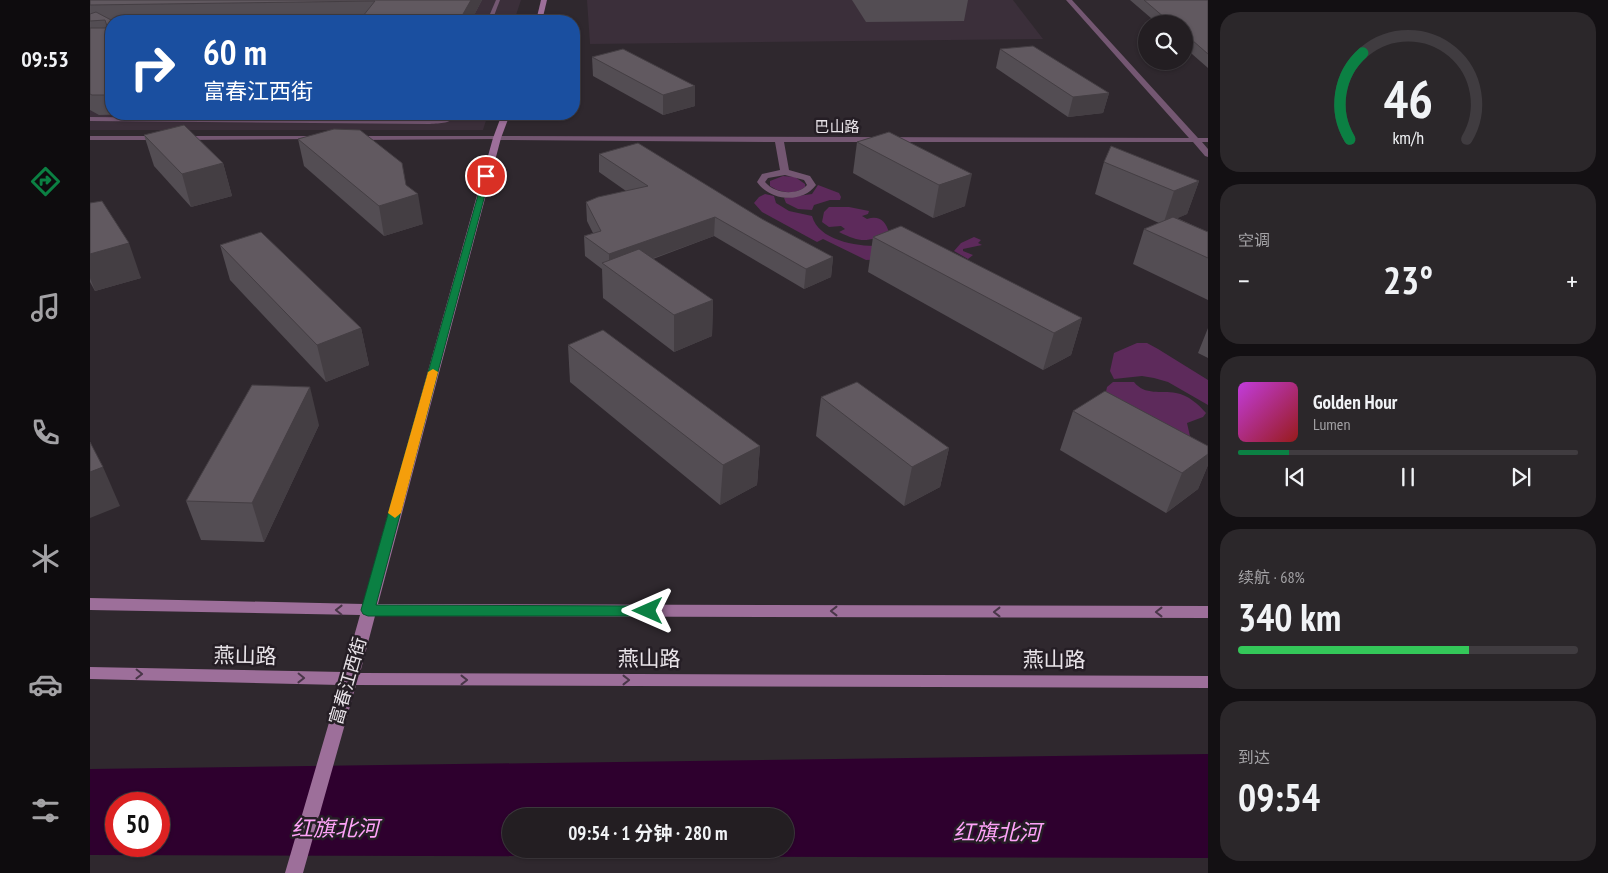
<!DOCTYPE html>
<html lang="zh">
<meta charset="utf-8">
<style>
body{margin:0;font-family:"PT Sans Narrow","Noto Sans SC",sans-serif;background:#2b272a;color:#f1f3f6;height:100vh;display:flex;flex-direction:column;font-size:19px;white-space:nowrap}
*{box-sizing:border-box;margin:0}
p{font-size:16px;color:#a3a2a5}
.icon{flex:none;width:28px;height:28px;fill:none;stroke:currentColor;stroke-width:2;stroke-linecap:round;stroke-linejoin:round}
.map{position:relative;flex:1;overflow:hidden}
.details{display:flex;flex-direction:column;gap:12px;padding:12px;background:#131013;width:400px}
.details>*{flex:none}
.top-card{position:absolute;left:15px;top:15px;width:475px;height:105px;border-radius:20px;box-shadow:0 1px 4px #0004,0 0 0 1px #403c40;background:#1a4fa0;color:#fff;overflow:hidden}
.buttons{position:absolute;left:1048px;top:15px;display:grid;gap:10px}
.buttons a{display:grid;place-items:center;width:55px;height:55px;border-radius:50%;background:#231e22;box-shadow:0 1px 4px #0004,0 0 0 1px #403c40;font-size:25px}
.speed{position:absolute;left:15px;top:792px;display:flex;gap:10px;font-size:25px;font-weight:700;text-align:center}
.speed>*{display:grid;place-content:center;width:65px;height:65px;border-radius:50%;background:#231e22;box-shadow:0 1px 4px #0004,0 0 0 1px #403c40;line-height:1}
.speed .limit{border:8px solid #d22;background:#fff;color:#111}
.pin{position:absolute;display:grid;place-items:center;width:42px;height:42px;color:#fff;margin:-21px;border:2px solid #fff;border-radius:50%;box-shadow:0 1px 5px #0007}
.me{position:absolute;width:55px;margin:-28px;rotate:270deg;stroke-linejoin:round;filter:drop-shadow(0 0 4px #0008)}
.turn{display:flex;align-items:center;gap:18px;height:105px;padding:0 15px;font-size:22px}
.turn .icon{width:65px;height:65px;stroke-width:2.5}
.turn b{display:block;font-size:35px;line-height:42px}
.big{font-size:38px;font-weight:700;line-height:1.1}
.details .widget{flex:1;display:flex;flex-direction:column;justify-content:center;gap:8px;min-width:0;padding:0 18px;border-radius:20px;background:#2b272a}
.details .dial{align-items:center;gap:0}
.dial svg{height:130px;overflow:visible;fill:none;stroke:#403c40;stroke-width:7;stroke-linecap:round;text-anchor:middle}
.dial text{fill:#f1f3f6;stroke:none}
.song{display:flex;align-items:center;gap:15px}
.cover{width:60px;height:60px;border-radius:8px;background:linear-gradient(135deg,hsl(290 70% 55%),hsl(0 70% 35%))}
.played{height:5px;border-radius:2px;background:linear-gradient(90deg,#0b8043 15%,#403c40 15%)}
.keys{display:flex;justify-content:space-around;direction:ltr}
.heat{display:flex;justify-content:space-between;align-items:center;font-size:28px;direction:ltr}
.charge{height:8px;border-radius:4px;background:linear-gradient(90deg,#34c759 68%,#403c40 0)}
.trip{position:absolute;left:412px;top:808px;width:292px;height:50px;border-radius:25px;background:#231e22;box-shadow:0 1px 4px #0004,0 0 0 1px #403c40;font-weight:700;line-height:50px;text-align:center}
main{display:flex;flex:1;min-height:0}
.tabs{display:flex;flex-direction:column;width:90px;justify-content:space-around;align-items:center;background:#0e0c0e;color:#a3a2a5}
.tabs .icon{width:35px;height:35px}
.tabs .selected{color:#0b8043}
.tabs b{font-size:22px;color:#f1f3f6}
.map>svg:first-child{display:block}
.built{fill:#3b2f3a}
.green{fill:#5d2a5b}
.water{fill:#2e002e;fill-rule:evenodd}
.lines{fill:none;stroke-linecap:round;stroke-linejoin:round}
.lane{fill:#745772;fill-rule:evenodd}
.street{fill:#745772;fill-rule:evenodd}
.secondary{fill:#9d6f9a;fill-rule:evenodd}
.wall{fill:#534d53}
.shaded-wall{fill:#443e43}
.building{fill:#615960;stroke:#443e43}
.oneway{stroke:#493648}
.route{fill:#0b8043;stroke:#07532c}
.slow{fill:#f59e0b}
.labels{text-anchor:middle;stroke-width:5;stroke-linejoin:round;paint-order:stroke}
.far-street-label{font-size:15px;fill:#e8e3e8;stroke:#251e25}
.street-label{font-size:18px;fill:#e8e3e8;stroke:#251e25}
.near-street-label{font-size:21px;fill:#e8e3e8;stroke:#251e25}
.near-water-label{font-size:22px;font-style:italic;fill:#fea3f8;stroke:#251e25}
</style>
<main>
<nav class="tabs">
<b>09:53</b>
<svg class="icon selected" aria-label="directions" viewBox="0 0 24 24"><path d="M12 3l9 9-9 9-9-9zM9 14v-3h6M13 9l2 2-2 2"/></svg>
<svg class="icon" aria-label="music" viewBox="0 0 24 24"><path d="M9 18V5l10-2v13"/><circle cx="6" cy="18" r="3"/><circle cx="16" cy="16" r="3"/></svg>
<svg class="icon" aria-label="phone" viewBox="0 0 24 24"><path d="M5 4h4l2 5-3 2q2 4 5 5l2-3 5 2v4C11 20 4 13 5 4z"/></svg>
<svg class="icon" aria-label="climate" viewBox="0 0 24 24"><path d="M12 3v18M4 7l16 10M4 17L20 7"/></svg>
<svg class="icon" aria-label="car" viewBox="0 0 24 24"><path d="M5 17H2v-5l4-1 3-4h7l3 4 3 1v5h-3M9 17h6M6 11h13"/><circle cx="7" cy="17" r="2"/><circle cx="17" cy="17" r="2"/></svg>
<svg class="icon" aria-label="filters" viewBox="0 0 24 24"><path d="M4 7h16M4 17h16"/><circle cx="9" cy="7" r="2"/><circle cx="15" cy="17" r="2"/></svg>
</nav>
<div class="map">
<svg width="1118" height="873" viewBox="0 0 1118 873">
<rect width="100%" height="100%" fill="#2f282e"/>
<g class="built">
<polygon points="0,0 431,0 424,21 21,21 21,114 398,114 393,130 0,130"/>
<polygon points="497,0 923,0 953,39 500,44"/>
</g>
<g class="green">
<path d="M 693,176 L 705,177 L 715,184 L 715,187 C 705,195 690,193 680,186 L 680,181 Z"/>
<polygon points="728,185 749,193 751,197 750,200 740,200 724,205 722,210 708,209 696,203 694,198 722,194"/>
<path d="M 675,194 L 684,196 L 686,203 L 699,211 L 722,216 C 729,242 771,247 794,246 L 800,259 L 776,260 L 733,239 L 727,242 L 672,212 L 664,203 L 669,197 Z"/>
<path d="M 739,207 L 759,207 L 779,211 L 778,214 L 772,216 L 777,219 C 789,215 796,221 799,233 C 777,242 771,243 749,232 L 755,229 L 751,226 L 739,227 L 732,222 L 734,212 Z"/>
<polygon points="884,237 891,240 888,243 892,245 873,249 873,251 883,255 878,259 864,251 871,243"/>
<polygon points="1047,343 1057,343 1068,349 1118,380 1118,405 1078,382 1064,378 1052,376 1024,379 1020,371 1024,353"/>
<path d="M 1023,382 L 1044,382 C 1055,396 1071,390 1086,393 C 1098,395 1108,404 1116,413 L 1113,417 L 1097,423 L 1104,454 L 1015,396 L 1017,387 Z"/>
</g>
<path class="water" d="M 1118,754 L 1118,858 L 0,855 L 0,769 ZM 26,804 L 69,804 L 69,846 L 26,846 ZM 421,816 L 696,816 L 696,849 L 421,849 Z"/>
<g class="lines">
<g class="lane">
<polygon points="406,0 410,0 402,21 397,21"/>
<path d="M 361,114 L 367,114 C 362,124 350,123 340,124 L 0,121 L 0,117 L 340,120 L 357,118 Z"/>
<polygon points="0,136 68,136 71,138 68,140 0,140"/>
<polygon points="223,136 226,138 225,139 93,140 90,138 93,136"/>
<polygon points="407,136 409,137 409,139 268,140 265,138 268,136"/>
</g>
<path class="street" d="M 976,0 L 982,0 L 1108,138 L 1118,138 L 1118,142 L 1112,142 L 1118,149 L 1118,157 L 1115,156 L 1103,142 L 694,142 L 699,170 L 720,176 L 726,185 C 712,204 680,201 667,182 L 672,174 L 690,170 L 685,142 L 407,140 L 403,138 L 407,136 L 1099,138 ZM 695,175 L 714,180 L 717,185 C 707,196 685,194 675,182 L 678,178 Z"/>
<g class="secondary">
<polygon points="451,0 457,0 452,21 446,21"/>
<polygon points="412,114 420,114 411,138 288,604 1118,606 1118,618 285,616 270,673 1118,676 1118,688 266,685 213,873 195,873 250,685 0,679 0,667 254,672 270,615 0,610 0,598 273,604 403,138"/>
</g>
</g>
<g class="wall">
<polygon points="0,0 392,0 381,21 269,21 271,18 79,21 21,21 21,114 48,114 9,115 0,110"/>
<polygon points="762,0 878,0 874,21 776,22"/>
<polygon points="1040,0 1118,0 1118,68 1094,47 1094,24 1068,24"/>
<polygon points="910,49 1019,93 1013,113 978,117 906,68"/>
<polygon points="502,57 605,106 573,115 503,76"/>
<polygon points="207,114 355,114 353,117 340,118 208,117"/>
<polygon points="799,132 875,206 843,218 763,173 767,142"/>
<polygon points="54,135 133,163 142,196 101,207 64,166"/>
<polygon points="208,139 316,185 333,224 294,236 214,166"/>
<polygon points="509,154 672,219 743,257 741,277 714,289 624,236 563,259 623,300 622,336 584,352 513,298 512,269 495,256 494,236 503,233 497,221 496,202 536,191 509,172"/>
<polygon points="1014,162 1109,181 1097,214 1087,218 1118,232 1118,300 1043,264 1054,229 1069,223 1005,194"/>
<polygon points="0,203 51,278 5,291 0,282"/>
<polygon points="783,237 992,318 981,355 953,370 778,272"/>
<polygon points="130,245 271,328 279,365 236,382 140,280"/>
<polygon points="1118,328 1118,358 1108,353"/>
<polygon points="478,345 670,446 667,485 630,505 480,382"/>
<polygon points="731,397 859,448 850,487 814,506 726,436"/>
<polygon points="983,411 1118,446 1118,465 1108,489 1076,513 970,450"/>
<polygon points="229,425 174,542 111,540 96,501"/>
</g>
<g class="shaded-wall">
<polygon points="381,0 392,0 381,21 369,21"/>
<polygon points="605,86 605,106 573,115 573,95"/>
<polygon points="1019,93 1013,113 978,117 983,97"/>
<polygon points="339,114 355,114 353,117 340,118"/>
<polygon points="133,163 142,196 101,207 92,174"/>
<polygon points="882,174 875,206 843,218 849,185"/>
<polygon points="1109,181 1097,214 1073,225 1084,191"/>
<polygon points="328,194 333,224 294,236 289,206"/>
<polygon points="625,217 624,236 525,272 519,268 519,254"/>
<polygon points="39,243 51,278 5,291 0,278 0,254"/>
<polygon points="743,257 741,277 714,289 716,269"/>
<polygon points="623,300 622,336 584,352 584,315"/>
<polygon points="992,318 981,355 953,370 964,333"/>
<polygon points="271,328 279,365 236,382 227,345"/>
<polygon points="220,387 229,425 174,542 162,503"/>
<polygon points="670,446 667,485 630,505 633,465"/>
<polygon points="859,448 850,487 814,506 822,467"/>
<polygon points="1118,454 1118,465 1108,489 1076,513 1092,473"/>
<polygon points="13,467 30,506 0,518 0,472"/>
</g>
<g class="building">
<polygon points="0,0 381,0 369,21 269,21 285,1 0,5"/>
<polygon points="1054,0 1118,0 1118,54 1094,33 1094,24 1082,24"/>
<polygon points="6,12 23,21 21,21 21,95 2,95 0,94 0,28 15,28 17,26 15,20 0,21 0,14"/>
<polygon points="943,46 1019,93 983,97 910,49"/>
<polygon points="533,49 605,86 573,95 502,57"/>
<polygon points="94,125 133,163 92,174 54,135"/>
<polygon points="244,129 270,130 312,163 316,185 328,194 289,206 208,139"/>
<polygon points="799,132 882,174 849,185 767,142"/>
<polygon points="548,143 672,219 743,257 716,269 625,217 519,254 494,236 511,231 496,202 508,197 558,186 509,154"/>
<polygon points="1021,146 1109,181 1084,191 1014,162"/>
<polygon points="12,201 39,243 0,254 0,203"/>
<polygon points="1083,217 1118,232 1118,258 1054,229"/>
<polygon points="811,226 992,318 964,333 783,237"/>
<polygon points="171,232 271,328 227,345 130,245"/>
<polygon points="549,249 623,300 584,315 512,263"/>
<polygon points="513,330 670,446 633,465 478,345"/>
<polygon points="767,382 859,448 822,467 731,397"/>
<polygon points="162,385 220,387 162,503 96,501"/>
<polygon points="1015,391 1118,446 1118,454 1092,473 983,411"/>
<polygon points="0,442 13,467 0,472"/>
</g>
<defs><path id="oneway-chevron" d="M-2-3.5L2.5 0L-2 3.5" fill="none" stroke-width="1.6" stroke-linecap="round" stroke-linejoin="round" transform="scale(1.25)"/></defs>
<g class="oneway">
<use href="#oneway-chevron" transform="translate(249 610) rotate(-179)"/>
<use href="#oneway-chevron" transform="translate(744 611) rotate(-180)"/>
<use href="#oneway-chevron" transform="translate(907 612) rotate(-180)"/>
<use href="#oneway-chevron" transform="translate(1069 612) rotate(-180)"/>
<use href="#oneway-chevron" transform="translate(49 674) rotate(1)"/>
<use href="#oneway-chevron" transform="translate(211 678) rotate(1)"/>
<use href="#oneway-chevron" transform="translate(374 680)"/>
<use href="#oneway-chevron" transform="translate(536 680)"/>
</g>
<polygon class="route" points="394,174 400,176 286,605 558,606 563,607 565,611 563,615 558,616 278,616 273,614 271,610"/>
<polygon class="slow" points="343,369 348,372 311,513 305,518 298,513 338,372"/>
<g class="labels">
<g class="far-street-label">
<text x="747" y="132">巴山路</text>
</g>
<g class="street-label">
<text transform="translate(258 681) rotate(-74)" y="6">富春江西街</text>
</g>
<g class="near-street-label">
<text transform="translate(155 656) rotate(1)" y="7">燕山路</text>
<text x="559" y="666">燕山路</text>
<text x="964" y="667">燕山路</text>
</g>
<g class="near-water-label">
<text x="245" y="836">红旗北河</text>
<text x="907" y="840">红旗北河</text>
</g>
</g>
</svg>
<div class="buttons">
<a><svg class="icon" aria-label="search" viewBox="0 0 24 24"><circle cx="10" cy="10" r="6"/><path d="M15 15l6 6"/></svg></a>
</div>
<div class="speed"><div class="limit">50</div></div>
<div class="pin" style="left:396px;top:176px;background:#d93025"><svg class="icon" aria-label="arrive" viewBox="0 0 24 24"><path d="M6 21V4h12l-3 4 3 4H6"/></svg></div>
<svg class="me" style="left:558px;top:611px" viewBox="-20 -20 40 40"><path d="M0-17L14 15 0 8-14 15z" fill="#0b8043" stroke="#fff" stroke-width="4"/></svg>
<div class="trip">09:54 · 1 分钟 · 280 m</div>
<div class="top-card">
<div class="turn"><svg class="icon" aria-label="right" viewBox="0 0 24 24"><path d="M7 20v-9h11M14 6l5 5-5 5"/></svg><div><b>60 m</b>富春江西街</div></div>
</div>
</div>
<section class="details">
<div class="widget dial"><svg viewBox="0 0 100 80">
<path d="M14 69A42 42 0 1 1 86 69"/>
<path d="M14 69A42 42 0 0 1 22 16" stroke="#0b8043"/>
<text x="50" y="56" font-size="32" font-weight="700">46</text>
<text x="50" y="72" font-size="11">km/h</text>
</svg></div>
<div class="widget"><p>空调</p>
<div class="heat"><a>−</a><b class="big">23°</b><a>+</a></div>
</div>
<div class="widget">
<div class="song"><i class="cover"></i><div><b>Golden Hour</b><p>Lumen</p></div></div>
<div class="played"></div>
<div class="keys"><svg class="icon" aria-label="previous" viewBox="0 0 24 24"><path d="M18 5L8 12l10 7zM5 5v14"/></svg><svg class="icon" aria-label="pause" viewBox="0 0 24 24"><path d="M8 5v14M16 5v14"/></svg><svg class="icon" aria-label="next" viewBox="0 0 24 24"><path d="M6 5l10 7-10 7zM19 5v14"/></svg></div>
</div>
<div class="widget"><p>续航 · 68%</p><b class="big">340 km</b><div class="charge"></div></div>
<div class="widget"><p>到达</p><b class="big">09:54</b></div>
</section>
</main>
